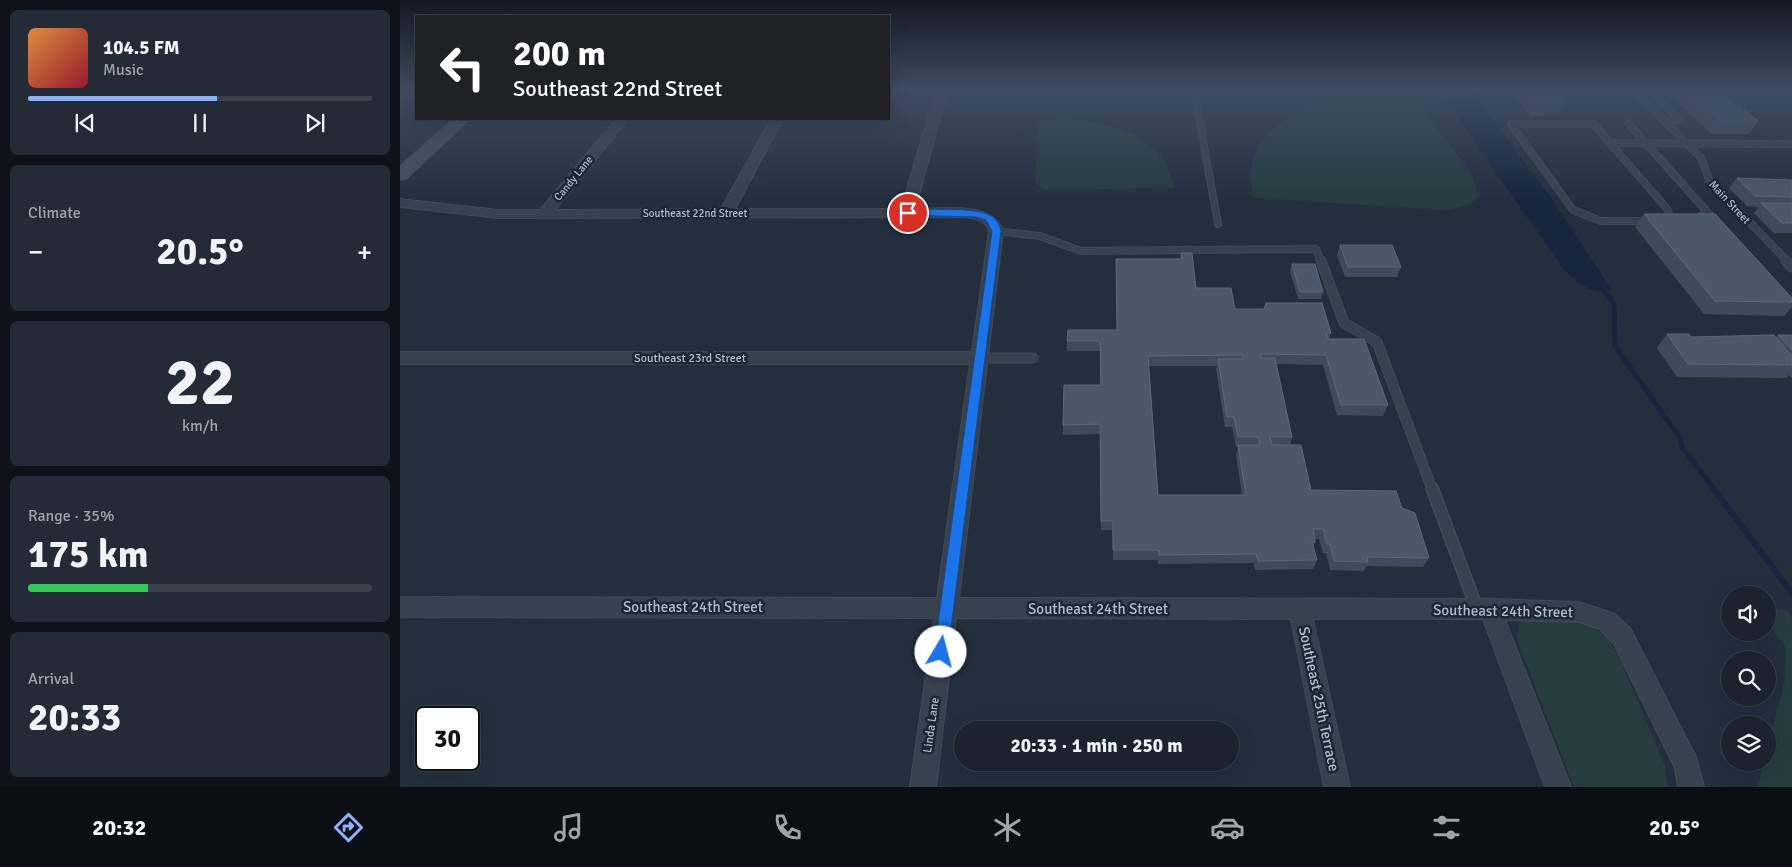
<!DOCTYPE html>
<meta charset="utf-8">
<style>
body{margin:0;font-family:Signika,sans-serif;background:#242b36;color:#f1f3f6;height:100vh;display:flex;flex-direction:column;font-size:19px;white-space:nowrap}
*{box-sizing:border-box;margin:0}
p{font-size:16px;color:#a0a4aa}
.icon{flex:none;width:28px;height:28px;fill:none;stroke:currentColor;stroke-width:2;stroke-linecap:round;stroke-linejoin:round}
.map{position:relative;flex:1;overflow:hidden}
.drawer{display:flex;flex-direction:column;gap:10px;padding:10px;background:#0f1319;width:400px}
.drawer>*{flex:none}
.hud{position:absolute;left:15px;top:15px;width:475px;height:105px;border-radius:0px;box-shadow:0 5px 20px #0002,0 0 0 1px #39404a;background:#202124;color:#fff;overflow:hidden}
.fabs{position:absolute;left:1321px;top:586px;display:grid;gap:10px}
.fabs a{display:grid;place-items:center;width:55px;height:55px;border-radius:50%;background:#1b232e;box-shadow:0 5px 20px #0002,0 0 0 1px #39404a;font-size:25px}
.speed{position:absolute;left:15px;top:706px;display:flex;gap:10px;font-size:25px;font-weight:700;text-align:center}
.speed>*{display:grid;place-content:center;width:65px;height:65px;border-radius:50%;background:#1b232e;box-shadow:0 5px 20px #0002,0 0 0 1px #39404a;line-height:1}
.speed .limit{border:2px solid #111;border-radius:8px;background:#fff;color:#111}
.pin{position:absolute;display:grid;place-items:center;width:42px;height:42px;color:#fff;margin:-21px;border:2px solid #fff;border-radius:50%;box-shadow:0 1px 5px #0007}
.me{position:absolute;width:55px;margin:-28px;rotate:8deg;stroke-linejoin:round;filter:drop-shadow(0 0 4px #0008)}
.turn{display:flex;align-items:center;gap:18px;height:105px;padding:0 15px;font-size:22px}
.turn .icon{width:65px;height:65px;stroke-width:2.5}
.turn b{display:block;font-size:35px;line-height:42px}
.big{font-size:38px;font-weight:700;line-height:1.1}
.drawer .widget{flex:1;display:flex;flex-direction:column;justify-content:center;gap:8px;min-width:0;padding:0 18px;border-radius:8px;background:#242b36}
.drawer .dial{align-items:center;gap:0}
.dial b{font-size:65px;line-height:1}
.song{display:flex;align-items:center;gap:15px}
.cover{width:60px;height:60px;border-radius:8px;background:linear-gradient(135deg,hsl(30 70% 55%),hsl(350 70% 35%))}
.played{height:5px;border-radius:2px;background:linear-gradient(90deg,#8ab4f8 55%,#39404a 55%)}
.keys{display:flex;justify-content:space-around;direction:ltr}
.heat{display:flex;justify-content:space-between;align-items:center;font-size:28px;direction:ltr}
.charge{height:8px;border-radius:4px;background:linear-gradient(90deg,#34c759 35%,#39404a 0)}
.trip{position:absolute;left:554px;top:721px;width:285px;height:50px;border-radius:25px;background:#1b232e;box-shadow:0 5px 20px #0002,0 0 0 1px #39404a;font-weight:700;line-height:50px;text-align:center}
.tab-bar{display:flex;height:80px;justify-content:space-around;align-items:center;background:#0b0e12;color:#a0a4aa}
.tab-bar .icon{width:35px;height:35px}
.tab-bar .on{color:#8ab4f8}
.tab-bar b{font-size:22px;color:#f1f3f6}
main{display:flex;flex:1;min-height:0}
.map>svg:first-child{display:block}
.green{fill:#263c3f}
.water{fill:#17263c}
.lines{fill:none;stroke-linecap:round;stroke-linejoin:round}
.stream-far1{stroke:#17263c;stroke-width:5}
.stream{stroke:#17263c;stroke-width:6}
.lane-far2-casing{stroke:#414a57;stroke-width:8}
.lane-far1-casing{stroke:#414a57;stroke-width:11}
.lane-casing{stroke:#414a57;stroke-width:14}
.street-casing{stroke:#414a57;stroke-width:2}
.secondary-casing{stroke:#414a57;stroke-width:2}
.lane-far2{stroke:#38414e;stroke-width:6}
.lane-far1{stroke:#38414e;stroke-width:9}
.lane{stroke:#38414e;stroke-width:11}
.street{fill:#38414e;fill-rule:evenodd}
.secondary{fill:#465061;fill-rule:evenodd}
.wall{fill:#3f4b5c;fill-rule:evenodd}
.building{fill:#4b5868;stroke:#5c6777;fill-rule:evenodd}
.route{fill:#1a73e8;stroke:#114b97}
.labels{text-anchor:middle;stroke-width:5;stroke-linejoin:round;paint-order:stroke}
.far-street-label{font-size:11px;fill:#b4bcc9;stroke:#1d2633}
.street-label{font-size:12px;fill:#b4bcc9;stroke:#1d2633}
.near-street-label{font-size:15px;fill:#b4bcc9;stroke:#1d2633}
</style>
<main>
<section class="drawer">
<div class="widget">
<div class="song"><i class="cover"></i><div><b>104.5 FM</b><p>Music</p></div></div>
<div class="played"></div>
<div class="keys"><svg class="icon" aria-label="previous" viewBox="0 0 24 24"><path d="M18 5L8 12l10 7zM5 5v14"/></svg><svg class="icon" aria-label="pause" viewBox="0 0 24 24"><path d="M8 5v14M16 5v14"/></svg><svg class="icon" aria-label="next" viewBox="0 0 24 24"><path d="M6 5l10 7-10 7zM19 5v14"/></svg></div>
</div>
<div class="widget"><p>Climate</p>
<div class="heat"><a>−</a><b class="big">20.5°</b><a>+</a></div>
</div>
<div class="widget dial"><b>22</b><p>km/h</p></div>
<div class="widget"><p>Range · 35%</p><b class="big">175 km</b><div class="charge"></div></div>
<div class="widget"><p>Arrival</p><b class="big">20:33</b></div>
</section>
<div class="map">
<svg width="1392" height="787" viewBox="0 0 1392 787">
<rect width="100%" height="100%" fill="#242f3e"/>
<g class="green">
<path d="M 1010,94 L 1071,172 L 1079,196 L 1070,206 L 1043,210 L 854,198 C 852,187 849,175 852,163 C 866,101 960,97 1010,94 Z"/>
<path d="M 668,119 C 716,125 763,134 774,188 L 644,190 L 635,183 L 639,120 Z"/>
<polygon points="1368,610 1387,610 1392,618 1392,787 1358,787 1363,763 1368,762 1368,745 1385,680 1386,647 1368,624"/>
<polygon points="1119,620 1172,620 1187,623 1207,637 1221,661 1265,766 1268,787 1174,787 1117,640"/>
</g>
<path class="water" d="M 1041,90 L 1070,90 L 1150,196 L 1212,290 C 1188,294 1181,285 1164,269 L 1079,149 Z"/>
<g class="lines">
<polyline class="stream-far1" points="1202,287 1214,304 1215,346 1280,438 1282,447 1314,489"/>
<polyline class="stream" points="1313,488 1392,593"/>
<defs>
<g id="lane-far2">
<polyline points="794,90 818,224"/>
<polyline points="1234,90 1302,159 1309,180 1388,262"/>
<polyline points="1249,90 1280,120 1265,122"/>
<polyline points="1228,123 1310,215 1302,215"/>
<polyline points="1210,143 1268,210 1269,215 1262,220"/>
<polyline points="1249,221 1201,221 1173,210 1111,124 1194,124 1210,143 1392,144"/>
<polyline points="596,231 640,236 681,251 916,249 921,262"/>
</g>
<g id="lane-far1">
<polyline points="921,261 944,323 977,342 1032,489"/>
<polyline points="1386,261 1392,267"/>
<polyline points="579,358 633,358"/>
</g>
<polyline id="lane" points="1032,488 1077,609"/>
<g id="street">
<rect x="0" y="90" width="16" height="6"/>
<path d="M 536,90 L 548,90 L 515,209 C 542,209 591,200 603,231 L 559,598 L 1090,599 L 1179,602 L 1215,614 L 1230,628 L 1296,757 L 1304,787 L 1278,787 L 1275,768 L 1214,644 L 1200,629 L 1179,622 L 1105,620 L 1171,787 L 1145,787 L 1083,619 L 913,619 L 950,787 L 924,787 L 891,619 L 556,618 L 536,787 L 510,787 L 534,618 L 0,617 L 0,597 L 537,598 L 570,364 L 0,364 L 0,352 L 572,352 L 589,231 C 585,219 575,219 564,217 L 98,218 L 0,207 L 0,199 L 98,210 L 140,210 L 216,119 L 228,119 L 155,210 L 321,209 L 371,119 L 383,119 L 335,209 L 501,209 Z"/>
</g>
<polygon id="secondary" points="53,119 70,119 6,179 0,180 0,166"/>
</defs>
<use href="#lane-far2" class="lane-far2-casing"/>
<use href="#lane-far1" class="lane-far1-casing"/>
<use href="#lane" class="lane-casing"/>
<use href="#street" class="street-casing"/>
<use href="#secondary" class="secondary-casing"/>
<use href="#lane-far2" class="lane-far2"/>
<use href="#lane-far1" class="lane-far1"/>
<use href="#lane" class="lane"/>
<use href="#street" class="street"/>
<use href="#secondary" class="secondary"/>
</g>
<g class="wall">
<polygon points="1110,90 1159,90 1164,95 1163,97 1166,102 1160,114 1131,116"/>
<polygon points="1265,90 1317,90 1334,104 1358,121 1349,134 1311,134"/>
<polygon points="1337,178 1392,180 1392,233 1374,233 1354,213 1359,207 1347,206 1329,188"/>
<polygon points="1244,214 1392,298 1392,307 1384,316 1304,314 1235,227"/>
<polygon points="940,245 1001,267 997,277 945,277 937,255"/>
<path d="M 781,253 L 796,288 L 835,309 L 931,333 L 929,339 L 988,405 L 983,416 L 937,415 L 923,365 L 876,364 L 892,437 L 890,445 L 911,490 L 1002,508 L 1029,558 L 1023,567 L 966,566 L 964,571 L 930,570 L 926,553 L 923,553 L 919,539 L 915,539 L 915,542 L 913,548 L 917,560 L 913,569 L 855,570 L 854,563 L 758,564 L 758,560 L 713,560 L 712,530 L 701,530 L 700,434 L 663,435 L 663,425 L 700,385 L 700,351 L 667,351 L 667,341 L 717,330 L 716,259 L 780,259 ZM 749,366 L 817,366 L 816,369 L 825,427 L 832,427 L 836,447 L 838,447 L 836,455 L 842,495 L 758,495 Z"/>
<polygon points="892,264 923,292 921,299 898,299 890,271"/>
<polygon points="1267,334 1291,337 1376,337 1378,335 1392,335 1392,378 1389,375 1386,378 1277,377 1257,348"/>
</g>
<g class="building">
<polygon points="1126,90 1159,90 1164,95 1162,95 1166,102 1137,103"/>
<polygon points="1285,90 1317,90 1334,104 1339,104 1358,121 1320,121"/>
<polygon points="1337,178 1392,180 1392,197 1355,196"/>
<polygon points="1361,203 1392,203 1392,223 1382,223"/>
<polygon points="1244,214 1315,214 1392,298 1392,302 1315,301"/>
<polygon points="940,245 992,245 1001,267 948,267"/>
<path d="M 781,253 L 792,253 L 796,288 L 831,288 L 835,309 L 864,309 L 866,303 L 922,303 L 931,333 L 926,333 L 928,339 L 964,339 L 988,405 L 941,405 L 926,355 L 860,354 L 861,358 L 875,358 L 892,437 L 870,437 L 872,445 L 901,445 L 911,490 L 996,491 L 1002,508 L 1015,513 L 1029,558 L 967,557 L 968,562 L 934,561 L 930,544 L 927,544 L 923,529 L 913,529 L 915,542 L 912,542 L 917,560 L 858,561 L 856,554 L 759,555 L 759,550 L 713,550 L 713,521 L 701,521 L 700,424 L 663,425 L 664,385 L 701,385 L 700,341 L 667,341 L 668,330 L 717,330 L 716,259 L 782,259 ZM 843,355 L 843,359 L 818,359 L 827,417 L 834,417 L 838,437 L 858,437 L 860,445 L 838,445 L 846,495 L 758,495 L 748,356 Z"/>
<polygon points="892,264 915,264 923,292 900,292"/>
<polygon points="1267,334 1289,334 1291,337 1374,335 1392,356 1392,365 1288,364"/>
<polygon points="1378,335 1392,335 1392,350"/>
</g>
<linearGradient id="sky" x2="0" y2="1"><stop stop-color="#141a22"/><stop offset="0.45" stop-color="#3f4d63"/><stop offset="1" stop-color="#3f4d63" stop-opacity="0"/></linearGradient>
<rect width="1392" height="200" fill="url(#sky)"/>
<path class="route" d="M 508,210 C 528,210 577,206 593,217 C 598,221 599,225 601,231 L 548,652 L 546,657 L 541,659 L 536,657 L 534,652 L 592,231 L 586,220 L 576,217 L 504,215 L 503,213 Z"/>
<g class="labels">
<g class="far-street-label">
<text transform="translate(173 178) rotate(-51)" y="4">Candy Lane</text>
<text transform="translate(1330 202) rotate(47)" y="4">Main Street</text>
<text x="295" y="217">Southeast 22nd Street</text>
</g>
<g class="street-label">
<text x="290" y="362">Southeast 23rd Street</text>
<text transform="translate(531 725) rotate(-82)" y="4">Linda Lane</text>
</g>
<g class="near-street-label">
<text x="293" y="612">Southeast 24th Street</text>
<text x="698" y="614">Southeast 24th Street</text>
<text transform="translate(1103 611) rotate(1)" y="5">Southeast 24th Street</text>
<text transform="translate(919 699) rotate(78)" y="5">Southeast 25th Terrace</text>
</g>
</g>
</svg>
<div class="fabs">
<a><svg class="icon" aria-label="sound" viewBox="0 0 24 24"><path d="M4 9h4l5-4v14l-5-4H4zM17 9q2 3 0 6"/></svg></a>
<a><svg class="icon" aria-label="search" viewBox="0 0 24 24"><circle cx="10" cy="10" r="6"/><path d="M15 15l6 6"/></svg></a>
<a><svg class="icon" aria-label="layers" viewBox="0 0 24 24"><path d="M12 4l9 5-9 5-9-5zM3 14l9 5 9-5"/></svg></a>
</div>
<div class="speed"><div class="limit">30</div></div>
<div class="pin" style="left:508px;top:213px;background:#d93025"><svg class="icon" aria-label="arrive" viewBox="0 0 24 24"><path d="M6 21V4h12l-3 4 3 4H6"/></svg></div>
<svg class="me" style="left:541px;top:652px" viewBox="-20 -20 40 40"><circle r="19" fill="#fff"/><path d="M0-13L10 11 0 6-10 11z" fill="#1a73e8"/></svg>
<div class="trip">20:33 · 1 min · 250 m</div>
<div class="hud">
<div class="turn"><svg class="icon" aria-label="left" viewBox="0 0 24 24"><path d="M17 20v-9H6M10 6l-5 5 5 5"/></svg><div><b>200 m</b>Southeast 22nd Street</div></div>
</div>
</div>
</main>
<nav class="tab-bar">
<b>20:32</b>
<svg class="icon on" aria-label="directions" viewBox="0 0 24 24"><path d="M12 3l9 9-9 9-9-9zM9 14v-3h6M13 9l2 2-2 2"/></svg>
<svg class="icon" aria-label="music" viewBox="0 0 24 24"><path d="M9 18V5l10-2v13"/><circle cx="6" cy="18" r="3"/><circle cx="16" cy="16" r="3"/></svg>
<svg class="icon" aria-label="phone" viewBox="0 0 24 24"><path d="M5 4h4l2 5-3 2q2 4 5 5l2-3 5 2v4C11 20 4 13 5 4z"/></svg>
<svg class="icon" aria-label="climate" viewBox="0 0 24 24"><path d="M12 3v18M4 7l16 10M4 17L20 7"/></svg>
<svg class="icon" aria-label="car" viewBox="0 0 24 24"><path d="M5 17H2v-5l4-1 3-4h7l3 4 3 1v5h-3M9 17h6M6 11h13"/><circle cx="7" cy="17" r="2"/><circle cx="17" cy="17" r="2"/></svg>
<svg class="icon" aria-label="filters" viewBox="0 0 24 24"><path d="M4 7h16M4 17h16"/><circle cx="9" cy="7" r="2"/><circle cx="15" cy="17" r="2"/></svg>
<b>20.5°</b>
</nav>
